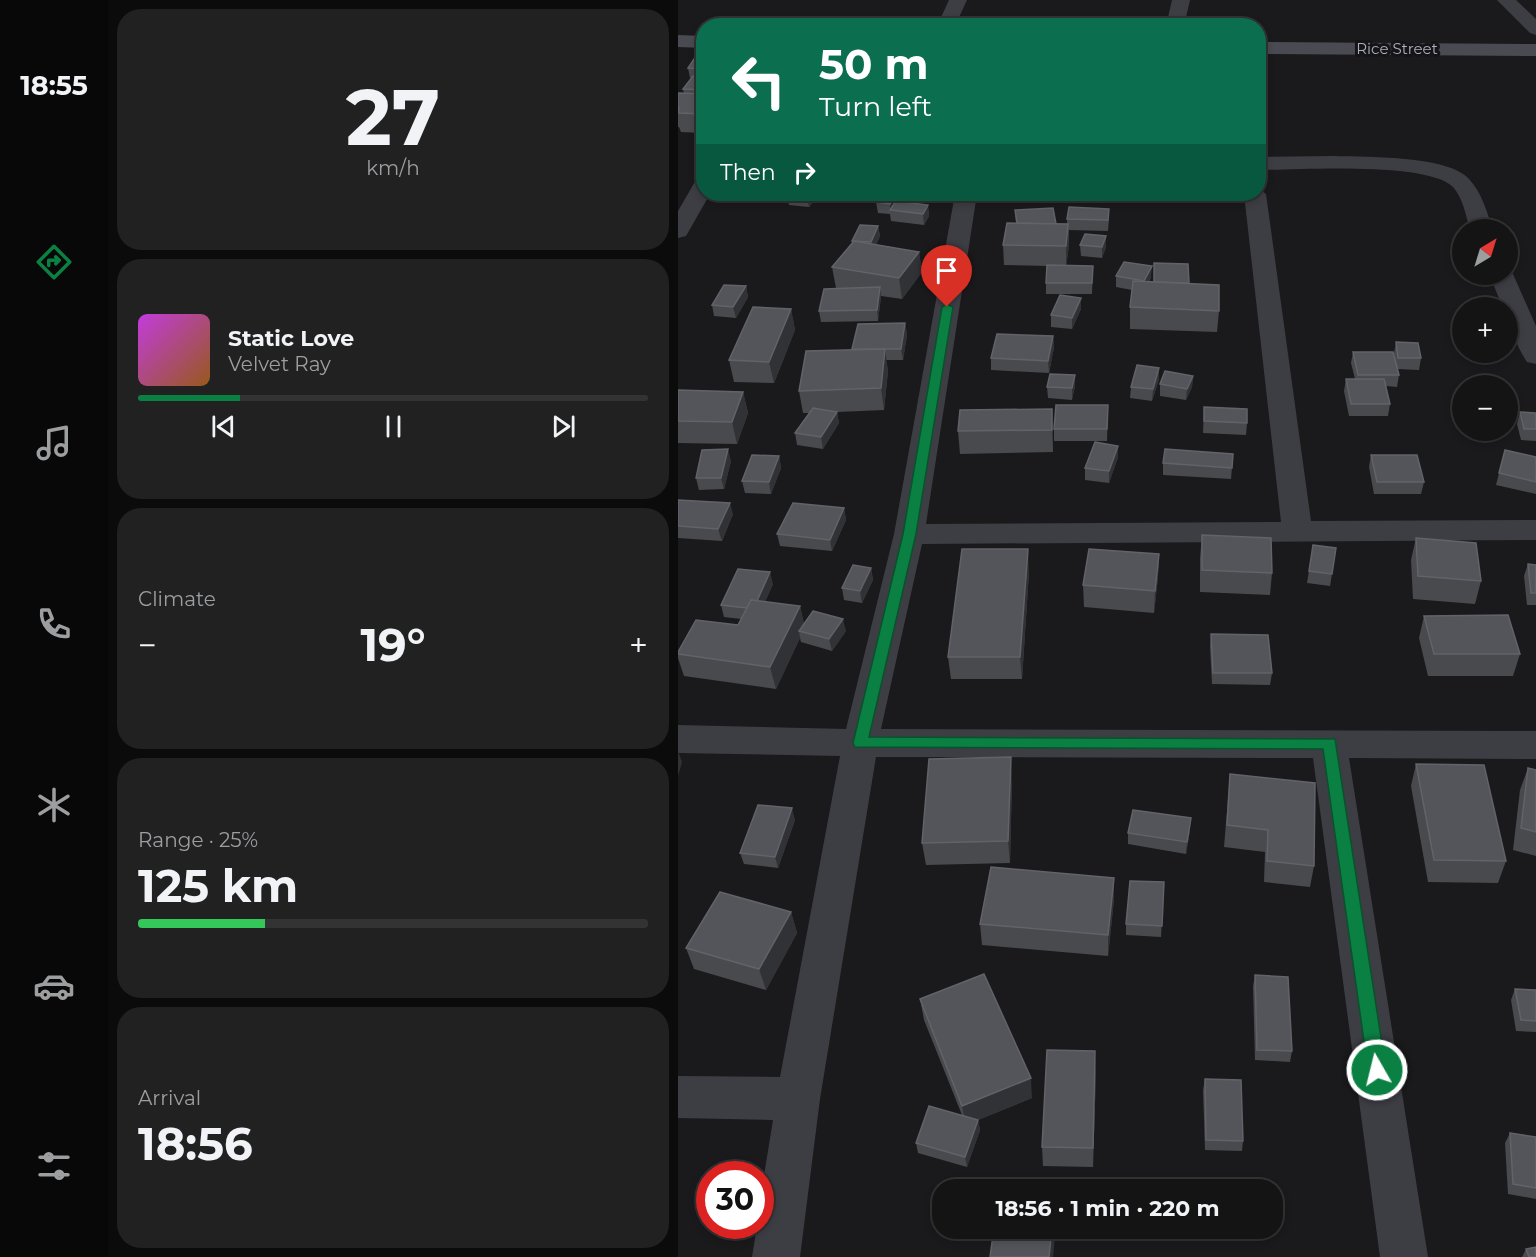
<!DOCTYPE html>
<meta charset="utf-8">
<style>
body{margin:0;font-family:Montserrat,sans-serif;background:#212122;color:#f1f3f6;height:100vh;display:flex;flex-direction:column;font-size:22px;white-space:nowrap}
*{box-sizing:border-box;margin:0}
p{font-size:20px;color:#9d9ea0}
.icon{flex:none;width:33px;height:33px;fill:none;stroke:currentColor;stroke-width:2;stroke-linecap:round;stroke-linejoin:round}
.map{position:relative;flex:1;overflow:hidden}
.drawer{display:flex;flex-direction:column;gap:9px;padding:9px;background:#0b0b0c;width:570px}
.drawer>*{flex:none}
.guide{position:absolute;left:18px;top:18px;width:570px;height:183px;border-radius:24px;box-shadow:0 3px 9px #0003,0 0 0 2px #333334;background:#0b6e4f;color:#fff;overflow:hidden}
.needle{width:39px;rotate:38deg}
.controls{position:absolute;left:774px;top:219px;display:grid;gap:12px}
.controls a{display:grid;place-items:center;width:66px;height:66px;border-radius:50%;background:#141415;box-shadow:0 3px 9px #0003,0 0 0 2px #333334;font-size:30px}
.speed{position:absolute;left:18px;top:1161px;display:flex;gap:12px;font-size:30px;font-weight:700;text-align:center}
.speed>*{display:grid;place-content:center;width:78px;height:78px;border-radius:50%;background:#141415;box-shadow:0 3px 9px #0003,0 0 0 2px #333334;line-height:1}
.speed .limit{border:9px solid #d22;background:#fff;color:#111}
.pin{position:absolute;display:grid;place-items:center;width:51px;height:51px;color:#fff;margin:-62px -26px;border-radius:50% 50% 50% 0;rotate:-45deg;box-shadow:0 0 6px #0007}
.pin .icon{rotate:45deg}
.me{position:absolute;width:66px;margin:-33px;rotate:352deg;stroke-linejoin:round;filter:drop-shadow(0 0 4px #0008)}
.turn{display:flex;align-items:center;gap:21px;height:126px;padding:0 24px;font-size:27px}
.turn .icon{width:78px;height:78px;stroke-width:2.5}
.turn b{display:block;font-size:42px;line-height:51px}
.then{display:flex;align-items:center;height:57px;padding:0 24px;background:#0003;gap:12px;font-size:22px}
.big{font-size:45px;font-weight:700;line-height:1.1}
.drawer .tile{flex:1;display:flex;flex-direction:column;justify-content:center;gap:9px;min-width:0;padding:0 21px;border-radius:24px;background:#212122}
.drawer .dial{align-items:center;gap:0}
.dial b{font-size:78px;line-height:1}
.song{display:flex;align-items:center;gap:18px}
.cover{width:72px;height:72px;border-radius:9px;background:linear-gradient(135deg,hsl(290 70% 55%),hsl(30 70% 35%))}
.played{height:6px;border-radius:3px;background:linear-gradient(90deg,#0b8043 20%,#333334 20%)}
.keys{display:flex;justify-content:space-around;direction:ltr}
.heat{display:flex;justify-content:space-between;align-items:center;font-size:33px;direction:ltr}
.charge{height:9px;border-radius:4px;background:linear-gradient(90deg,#34c759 25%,#333334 0)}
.trip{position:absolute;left:254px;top:1179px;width:351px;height:60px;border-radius:24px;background:#141415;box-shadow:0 3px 9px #0003,0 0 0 2px #333334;font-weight:700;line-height:60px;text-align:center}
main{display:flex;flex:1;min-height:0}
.tabs{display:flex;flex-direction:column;width:108px;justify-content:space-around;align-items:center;background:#080808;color:#9d9ea0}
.tabs .icon{width:42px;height:42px}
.tabs .selected{color:#0b8043}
.tabs b{font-size:27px;color:#f1f3f6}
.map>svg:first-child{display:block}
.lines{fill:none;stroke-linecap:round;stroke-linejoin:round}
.street{fill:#3d3d44;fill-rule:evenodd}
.secondary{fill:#494a52;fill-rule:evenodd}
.wall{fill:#484a4e}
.shaded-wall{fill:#313235}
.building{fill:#53555a;stroke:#616369;stroke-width:1.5}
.route{fill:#0b8043;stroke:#07532c;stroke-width:1.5}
.labels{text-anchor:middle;stroke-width:6;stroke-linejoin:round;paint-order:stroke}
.far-street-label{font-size:15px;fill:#acafbc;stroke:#151518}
</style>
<main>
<nav class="tabs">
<b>18:55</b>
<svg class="icon selected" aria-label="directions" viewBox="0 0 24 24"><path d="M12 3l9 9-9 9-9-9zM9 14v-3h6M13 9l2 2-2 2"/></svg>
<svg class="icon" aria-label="music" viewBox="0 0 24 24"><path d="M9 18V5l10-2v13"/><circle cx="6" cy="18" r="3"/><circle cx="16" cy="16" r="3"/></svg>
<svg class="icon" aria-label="phone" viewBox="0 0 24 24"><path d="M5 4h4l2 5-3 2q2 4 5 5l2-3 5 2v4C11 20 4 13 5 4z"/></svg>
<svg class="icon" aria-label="climate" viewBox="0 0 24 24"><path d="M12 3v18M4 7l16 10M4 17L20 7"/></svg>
<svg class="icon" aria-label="car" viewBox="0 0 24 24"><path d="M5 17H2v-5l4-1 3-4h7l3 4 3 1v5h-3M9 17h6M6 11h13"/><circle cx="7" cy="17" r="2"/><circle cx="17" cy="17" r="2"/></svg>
<svg class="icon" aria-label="filters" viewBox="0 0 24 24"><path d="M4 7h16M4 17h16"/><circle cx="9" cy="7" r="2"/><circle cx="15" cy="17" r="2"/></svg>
</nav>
<section class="drawer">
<div class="tile dial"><b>27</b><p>km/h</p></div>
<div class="tile">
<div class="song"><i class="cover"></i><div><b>Static Love</b><p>Velvet Ray</p></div></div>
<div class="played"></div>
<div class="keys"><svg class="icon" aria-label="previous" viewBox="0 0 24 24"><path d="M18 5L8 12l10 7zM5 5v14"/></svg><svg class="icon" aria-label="pause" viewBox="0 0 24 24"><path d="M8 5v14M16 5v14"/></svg><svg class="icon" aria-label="next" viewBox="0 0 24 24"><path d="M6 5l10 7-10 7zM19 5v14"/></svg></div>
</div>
<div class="tile"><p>Climate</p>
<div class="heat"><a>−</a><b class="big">19°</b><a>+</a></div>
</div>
<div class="tile"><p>Range · 25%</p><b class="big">125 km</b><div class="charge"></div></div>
<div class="tile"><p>Arrival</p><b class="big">18:56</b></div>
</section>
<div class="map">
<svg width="858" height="1257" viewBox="0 0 858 1257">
<rect width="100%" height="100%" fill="#1a1a1c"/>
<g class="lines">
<g class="street">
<polygon points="271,0 289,0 277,26 259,26"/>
<polygon points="494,0 512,0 506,26 488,26"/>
<polygon points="819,0 838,0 858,19 858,35 852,33"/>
<path d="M 655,156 C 686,157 770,155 791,179 C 804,193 809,212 815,230 L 792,230 C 788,216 785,198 775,187 C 749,161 619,170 580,170 L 580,157 Z"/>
<polygon points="26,178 26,194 32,194 8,236 0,238 0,211 18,180"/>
<polygon points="580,188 588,194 633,521 858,520 858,540 244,544 203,729 858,731 858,759 671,758 750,1257 702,1257 635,758 198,757 142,1099 122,1257 74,1257 79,1226 82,1226 82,1200 95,1120 0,1118 0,1076 102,1077 162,756 0,753 0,725 168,729 216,534 277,194 299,194 248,524 603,522 566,194 580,194"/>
<path d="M 830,268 L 835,274 L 858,326 L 858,364 L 849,362 C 839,347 830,325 830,308 L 825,308 L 811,274 L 830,274 Z"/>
</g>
<g class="secondary">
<polygon points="0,35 26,36 26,48 0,47"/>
<polygon points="580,42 858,44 858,56 580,54"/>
</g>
</g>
<g class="wall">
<polygon points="26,50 26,133 3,132 1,127 0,127 0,93 6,94 5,89 14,78 12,78 10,68"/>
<polygon points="109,194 138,194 139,197 131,207 111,205"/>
<polygon points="203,194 221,194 221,200 220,201 250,205 251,216 246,225 213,221 212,214 200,213 198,202"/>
<polygon points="337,210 378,224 389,224 389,219 431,219 430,231 391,230 391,245 388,266 415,266 414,294 368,294 368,283 369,266 326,265 325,245 338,223"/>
<polygon points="200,226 202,236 198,245 241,252 244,272 224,299 203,296 200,321 143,322 141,311 158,288 154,267 174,243 174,241"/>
<polygon points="402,245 428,247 424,258 403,256"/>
<polygon points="438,276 473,277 471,282 511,284 541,311 539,332 452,329 452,307 454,290 438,287"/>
<polygon points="68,286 70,297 58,318 36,316 34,305"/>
<polygon points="403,298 403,309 394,329 373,327 373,315"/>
<polygon points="113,309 117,330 96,383 56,382 51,360"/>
<polygon points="227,323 229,335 225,360 208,360 210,371 206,410 159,412 161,423 145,449 119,445 117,433 132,413 125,413 121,391 174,350"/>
<polygon points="375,336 376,347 371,373 313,370 313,358"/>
<polygon points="718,342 743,358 741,370 719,369 721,375 719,387 708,386 712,404 710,416 671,416 666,391 668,379 677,379 673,363 675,352 717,362 716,353"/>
<polygon points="515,376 514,387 508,400 482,396 482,384"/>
<polygon points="481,379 474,401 452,398 453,387"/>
<polygon points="397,386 394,400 370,398 369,387"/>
<polygon points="0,390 65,392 70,413 59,444 0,443"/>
<polygon points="830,397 835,413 832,424 830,424"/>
<polygon points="430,405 429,441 376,441 376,429"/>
<polygon points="526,407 569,423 568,435 525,433"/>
<polygon points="374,409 375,452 282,454 280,431"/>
<polygon points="842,412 858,413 858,441 843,440 839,424"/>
<polygon points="440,446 440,457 431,483 407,480 407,468"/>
<polygon points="827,450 858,457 858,494 818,485"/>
<polygon points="555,454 553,479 485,475 485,463"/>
<polygon points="693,455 746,482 743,494 696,494 691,467"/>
<polygon points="101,456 103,468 93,494 67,493 64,481"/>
<polygon points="53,461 46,489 21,490 18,478"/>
<polygon points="0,500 55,514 44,541 0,538"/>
<polygon points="166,508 168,520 154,551 102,546 99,534"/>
<polygon points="524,535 594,573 592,595 522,592 522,558"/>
<polygon points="738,538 803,581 797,604 735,599 733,560"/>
<polygon points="635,545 654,574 652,586 629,583"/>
<polygon points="481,554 480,577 476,613 406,607 405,585"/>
<polygon points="850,564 858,565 858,605 849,605 846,576"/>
<polygon points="193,568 195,580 184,603 166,600 164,588"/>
<polygon points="351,572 344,679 273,679 270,657"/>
<polygon points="95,584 87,602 122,606 126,624 168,631 154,651 123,642 122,638 98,689 6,676 0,658 0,652 60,625 63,619 46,617 43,605"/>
<polygon points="746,616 842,654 835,676 750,676 741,638"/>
<polygon points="533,634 594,673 592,685 534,684 532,646"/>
<polygon points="738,764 828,861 820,883 750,882 733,786"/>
<polygon points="850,768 858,770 858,856 835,850 842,790"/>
<polygon points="552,774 636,866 632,887 586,882 587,852 546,847"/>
<polygon points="334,779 332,863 248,865 244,843"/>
<polygon points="117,820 100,868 66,864 62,853"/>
<polygon points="512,830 508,854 450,844 450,833"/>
<polygon points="486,882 483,937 448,935 448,924"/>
<polygon points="436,899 430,956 304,945 302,924"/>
<polygon points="113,912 119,933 88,990 16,969 8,948"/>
<polygon points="577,975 614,1051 612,1062 577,1060 575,986"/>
<polygon points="837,989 858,990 858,1032 838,1031 833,1000"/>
<polygon points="242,999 354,1098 300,1120 302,1130 289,1167 240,1153 238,1143 284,1115 246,1020"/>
<polygon points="418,1071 415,1167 365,1166 364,1147"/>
<polygon points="527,1079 565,1141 564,1151 527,1150 525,1090"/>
<polygon points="832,1133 858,1137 858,1199 830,1194 827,1143"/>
<polygon points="848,1249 858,1257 844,1257"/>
</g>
<g class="shaded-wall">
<polygon points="132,194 138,194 139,197 131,207 129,196"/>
<polygon points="218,194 221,194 221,200 215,210 212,210 212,204"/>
<polygon points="250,205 251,216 246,225 245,214"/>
<polygon points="390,224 391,245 388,267 388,246"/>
<polygon points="200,226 202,236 194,253 193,242"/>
<polygon points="428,236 428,247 424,258 424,247"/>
<polygon points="241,252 244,272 224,299 221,278"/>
<polygon points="474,266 473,277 465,292 466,281"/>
<polygon points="68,286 70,297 58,318 55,307"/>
<polygon points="202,287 203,298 200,321 199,310"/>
<polygon points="403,298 403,309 394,329 394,318"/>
<polygon points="113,309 117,330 96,383 91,362"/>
<polygon points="227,323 229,335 225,360 223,349"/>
<polygon points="375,336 376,347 371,373 370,361"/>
<polygon points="207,349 210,371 206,410 203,388"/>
<polygon points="481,368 481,379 474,401 475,389"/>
<polygon points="397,375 397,386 394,400 394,388"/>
<polygon points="515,376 514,387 508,400 509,389"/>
<polygon points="65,392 70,413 59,444 54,422"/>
<polygon points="159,412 161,423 145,449 143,437"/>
<polygon points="440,446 440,457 431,483 431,471"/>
<polygon points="50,449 53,461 46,489 43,478"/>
<polygon points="101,456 103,468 93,494 91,482"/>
<polygon points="52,503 55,514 44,541 40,529"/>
<polygon points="166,508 168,520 154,551 152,540"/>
<polygon points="350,549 351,572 344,679 342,657"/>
<polygon points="481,554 480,577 476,613 477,591"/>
<polygon points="193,568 195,580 184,603 182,591"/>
<polygon points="92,572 95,584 79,620 76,608"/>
<polygon points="122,606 127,629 121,631 122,638 98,689 92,667"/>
<polygon points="165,619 168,631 154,651 151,639"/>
<polygon points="0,751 4,762 0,776"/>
<polygon points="333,757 334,779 332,863 330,841"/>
<polygon points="114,808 117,820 100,868 97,857"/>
<polygon points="513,818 512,830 508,854 509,842"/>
<polygon points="436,878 436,899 430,956 430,935"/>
<polygon points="113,912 119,933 88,990 81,969"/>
<polygon points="417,1051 418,1071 415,1167 415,1148"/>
<polygon points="353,1078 354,1098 300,1120 302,1130 289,1167 287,1157 288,1125 284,1106"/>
<polygon points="374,1228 378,1228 375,1257 371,1257"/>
</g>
<g class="building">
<polygon points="22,50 26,50 26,69 10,68"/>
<polygon points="15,76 26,77 26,90 5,89"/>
<polygon points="0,93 26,94 26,114 0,113 1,108 0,108"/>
<polygon points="109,194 132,194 129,196"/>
<polygon points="203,194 218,194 212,204 198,202"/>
<polygon points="218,201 250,205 245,214 212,210"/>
<polygon points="391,207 431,209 430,220 389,219"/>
<polygon points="375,208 378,224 339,223 337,210"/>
<polygon points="329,223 390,224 388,246 325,245"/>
<polygon points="182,225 200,226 193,242 174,241"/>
<polygon points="407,234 428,236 424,247 402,245"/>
<polygon points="176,241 241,252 221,278 154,267"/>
<polygon points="446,262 474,266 466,281 438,276"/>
<polygon points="476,263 510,264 511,283 476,282"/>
<polygon points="369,265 415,266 414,283 368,283"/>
<polygon points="455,281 541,285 541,311 452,307"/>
<polygon points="46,285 68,286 55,307 34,305"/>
<polygon points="202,287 199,310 141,311 146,289"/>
<polygon points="382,295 403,298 394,318 373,315"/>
<polygon points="75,307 113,309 91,362 51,360"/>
<polygon points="227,323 223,349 174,349 180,324"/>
<polygon points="319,334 375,336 370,361 313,358"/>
<polygon points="718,342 740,343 743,358 720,358"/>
<polygon points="207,349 203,388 121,391 128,351"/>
<polygon points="675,352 715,352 721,375 680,375"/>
<polygon points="459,365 481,368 475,389 453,387"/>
<polygon points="487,371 515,376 509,389 482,384"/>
<polygon points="372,374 397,375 394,388 369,387"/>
<polygon points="668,379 706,379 712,404 673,404"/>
<polygon points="0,390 65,392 54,422 0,421"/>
<polygon points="830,397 835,413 830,413"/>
<polygon points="378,405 430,405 429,429 376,429"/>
<polygon points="526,407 569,409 569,423 526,421"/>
<polygon points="135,408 159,412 143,437 117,433"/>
<polygon points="374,409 374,430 280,431 282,410"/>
<polygon points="842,412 858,413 858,429 846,429"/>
<polygon points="417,442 440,446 431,471 407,468"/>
<polygon points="50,449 43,478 18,478 24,450"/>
<polygon points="487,449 555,454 554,468 485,463"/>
<polygon points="827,450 858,457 858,482 821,473"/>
<polygon points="74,455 101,456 91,482 64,481"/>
<polygon points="693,455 739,455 746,482 699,482"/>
<polygon points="0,500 52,503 40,529 0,526"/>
<polygon points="115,503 166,508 152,540 99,534"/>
<polygon points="524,535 593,538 594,573 524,570"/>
<polygon points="738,538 798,543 803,581 740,576"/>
<polygon points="635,545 658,548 654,574 631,571"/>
<polygon points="284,549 350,549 342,657 270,657"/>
<polygon points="411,549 481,554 477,591 405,585"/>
<polygon points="850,564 858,565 858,593 853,593"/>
<polygon points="175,565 193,568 182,591 164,588"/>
<polygon points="60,569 92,572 79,601 73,600 69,608 43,605"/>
<polygon points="73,600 122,606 92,667 0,654 0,652 18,620 60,625"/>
<polygon points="135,611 165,619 151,639 121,631"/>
<polygon points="830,615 842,654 756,654 746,616"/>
<polygon points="533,634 590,635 594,673 535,673"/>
<polygon points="333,757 330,841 244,843 251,759"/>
<polygon points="738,764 806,765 828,861 756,860"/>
<polygon points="850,768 858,770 858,832 843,828"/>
<polygon points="552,774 637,783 636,866 589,861 590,830 549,825"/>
<polygon points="80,805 114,808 97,857 62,853"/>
<polygon points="455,810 513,818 509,842 450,833"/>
<polygon points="313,867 436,878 430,935 302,924"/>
<polygon points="452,881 486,882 484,926 448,924"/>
<polygon points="42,892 113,912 81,969 8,948"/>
<polygon points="306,974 353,1078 284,1106 242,999"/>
<polygon points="577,975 610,977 614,1051 579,1050"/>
<polygon points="837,989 858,990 858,1021 843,1020"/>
<polygon points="369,1050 417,1051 415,1148 364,1147"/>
<polygon points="527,1079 563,1080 565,1141 528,1140"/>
<polygon points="251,1106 300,1120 287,1157 238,1143"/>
<polygon points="832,1133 858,1137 858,1188 835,1184"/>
<polygon points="316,1228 374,1228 371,1257 312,1257"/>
<polygon points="858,1247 858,1257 851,1257 848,1249"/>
</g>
<polygon class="route" points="269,304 275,307 238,534 191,737 657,739 708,1070 706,1076 699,1079 693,1076 690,1070 645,749 177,747 175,743 225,534 264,307"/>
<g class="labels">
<g class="far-street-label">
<text x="719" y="54">Rice Street</text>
</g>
</g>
</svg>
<div class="controls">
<a><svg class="needle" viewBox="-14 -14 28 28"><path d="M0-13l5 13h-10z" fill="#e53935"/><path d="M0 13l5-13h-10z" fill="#9d9ea0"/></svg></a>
<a>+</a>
<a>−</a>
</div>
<div class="speed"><div class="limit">30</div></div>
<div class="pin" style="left:269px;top:307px;background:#d93025"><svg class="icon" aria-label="arrive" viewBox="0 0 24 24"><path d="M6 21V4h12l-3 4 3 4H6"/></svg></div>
<svg class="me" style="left:699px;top:1070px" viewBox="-20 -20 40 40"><circle r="17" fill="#0b8043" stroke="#fff" stroke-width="3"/><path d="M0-11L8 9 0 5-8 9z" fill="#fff"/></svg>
<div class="trip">18:56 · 1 min · 220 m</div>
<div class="guide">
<div class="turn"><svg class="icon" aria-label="left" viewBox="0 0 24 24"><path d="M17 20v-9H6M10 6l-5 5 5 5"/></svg><div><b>50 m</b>Turn left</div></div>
<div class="then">Then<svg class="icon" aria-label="right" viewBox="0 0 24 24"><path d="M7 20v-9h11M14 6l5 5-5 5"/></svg></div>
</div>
</div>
</main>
